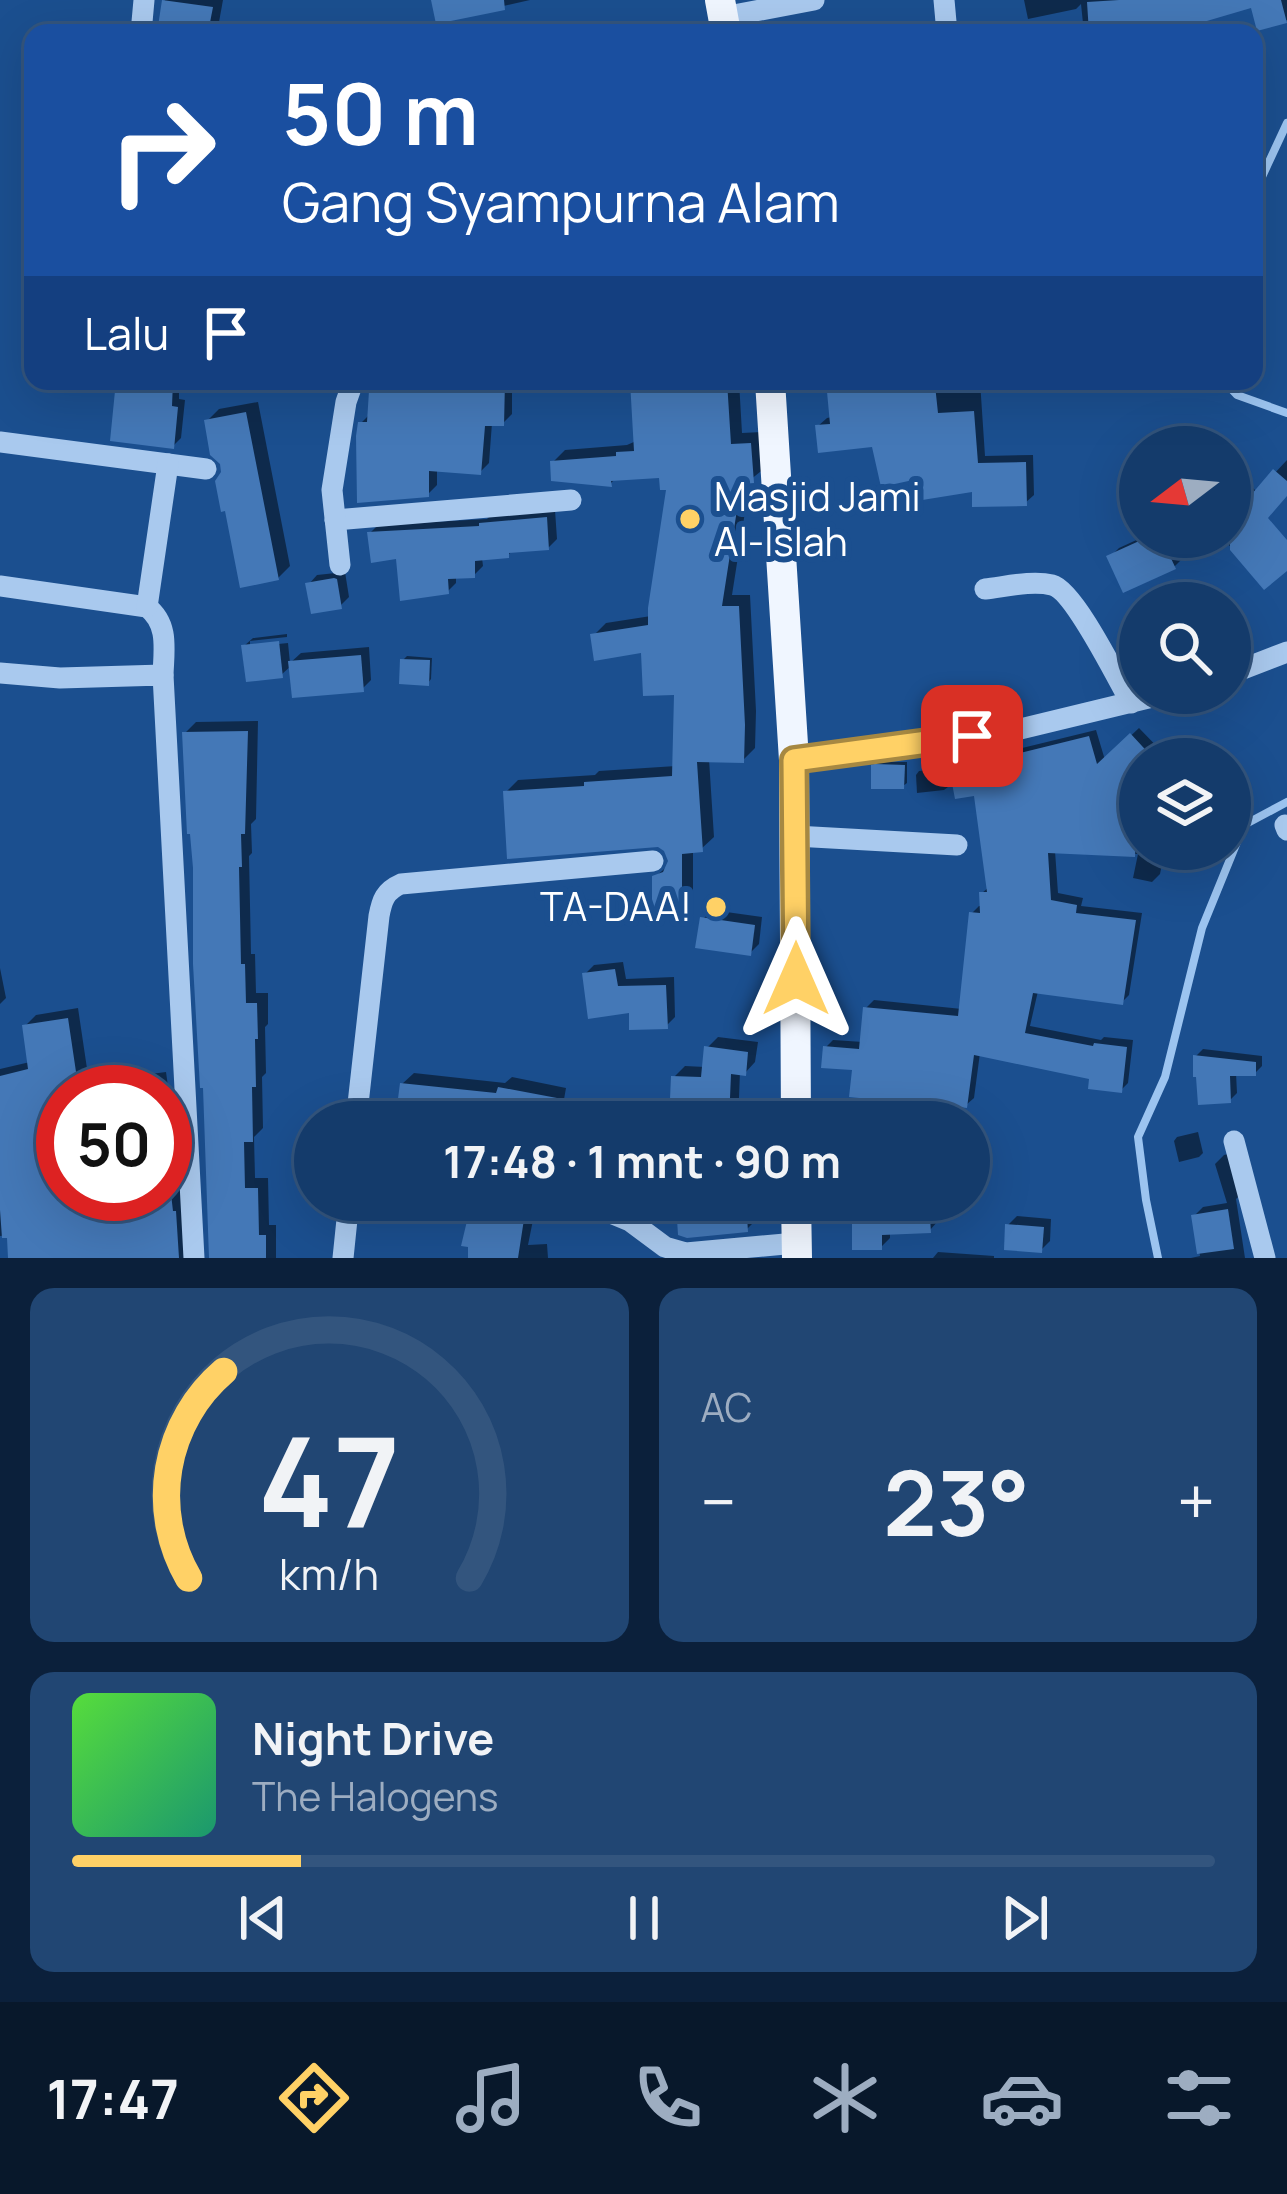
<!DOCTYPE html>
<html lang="id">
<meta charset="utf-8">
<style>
body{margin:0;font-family:Manrope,sans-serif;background:#214673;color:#f1f3f6;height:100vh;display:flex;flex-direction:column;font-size:45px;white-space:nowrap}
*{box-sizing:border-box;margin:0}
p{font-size:39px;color:#9dadc1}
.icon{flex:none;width:66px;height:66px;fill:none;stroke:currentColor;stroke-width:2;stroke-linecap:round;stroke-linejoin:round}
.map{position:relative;height:1258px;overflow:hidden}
.panel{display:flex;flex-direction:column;gap:30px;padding:30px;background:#0b203b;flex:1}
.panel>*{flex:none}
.guide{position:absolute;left:24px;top:24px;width:1239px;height:366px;border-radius:24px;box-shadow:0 12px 48px #0002,0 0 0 3px #33557e;background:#1a4fa0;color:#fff;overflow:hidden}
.needle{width:78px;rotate:254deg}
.tools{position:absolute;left:1119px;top:426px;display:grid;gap:24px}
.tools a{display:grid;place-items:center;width:132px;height:132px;border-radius:50%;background:#143b6b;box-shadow:0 12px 48px #0002,0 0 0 3px #33557e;font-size:60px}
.speed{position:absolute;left:36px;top:1065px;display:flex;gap:24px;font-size:60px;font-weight:700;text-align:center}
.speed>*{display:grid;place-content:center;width:156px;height:156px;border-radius:50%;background:#143b6b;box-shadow:0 12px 48px #0002,0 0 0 3px #33557e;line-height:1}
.speed .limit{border:18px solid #d22;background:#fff;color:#111}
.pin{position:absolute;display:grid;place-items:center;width:102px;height:102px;color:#fff;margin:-51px;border-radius:24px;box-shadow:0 6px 18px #0006}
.me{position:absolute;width:132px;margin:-66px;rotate:0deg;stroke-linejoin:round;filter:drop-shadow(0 0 9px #0008)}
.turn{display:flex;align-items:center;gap:42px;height:252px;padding:0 60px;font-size:54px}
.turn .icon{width:156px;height:156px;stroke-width:2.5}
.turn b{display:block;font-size:84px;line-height:102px}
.then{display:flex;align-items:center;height:114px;padding:0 60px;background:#0003;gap:24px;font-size:45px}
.big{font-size:90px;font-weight:700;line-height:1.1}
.panel .widget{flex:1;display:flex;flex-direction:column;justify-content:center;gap:18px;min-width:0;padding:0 42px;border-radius:24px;background:#214673}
.panel .dial{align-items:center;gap:0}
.dial svg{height:312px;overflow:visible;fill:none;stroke:#33557e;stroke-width:7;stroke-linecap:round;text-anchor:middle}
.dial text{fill:#f1f3f6;stroke:none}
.song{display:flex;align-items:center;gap:36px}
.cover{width:144px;height:144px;border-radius:18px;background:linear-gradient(135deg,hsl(110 70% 55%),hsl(160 70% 35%))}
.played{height:12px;border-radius:6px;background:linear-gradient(90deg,#ffd166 20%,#33557e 20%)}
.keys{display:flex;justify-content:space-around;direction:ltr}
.heat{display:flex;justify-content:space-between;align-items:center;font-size:66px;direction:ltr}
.panel .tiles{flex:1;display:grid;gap:30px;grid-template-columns:1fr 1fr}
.widget:last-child{grid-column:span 2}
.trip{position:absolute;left:294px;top:1101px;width:696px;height:120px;border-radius:60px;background:#143b6b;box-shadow:0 12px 48px #0002,0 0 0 3px #33557e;font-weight:700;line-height:120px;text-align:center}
.tabs{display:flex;height:192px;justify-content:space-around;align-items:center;background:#08182b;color:#9dadc1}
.tabs .icon{width:84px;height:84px}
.tabs .active{color:#ffd166}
.tabs b{font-size:54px;color:#f1f3f6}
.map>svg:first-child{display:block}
.shadow{fill:#0007;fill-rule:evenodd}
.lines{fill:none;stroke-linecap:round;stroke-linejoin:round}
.stream{stroke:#9cc4f0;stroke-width:8}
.building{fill:#4478b7}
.minor{stroke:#a9c9ee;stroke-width:21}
.major{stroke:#f0f6ff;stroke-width:30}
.route-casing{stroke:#a68842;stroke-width:30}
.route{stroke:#ffd166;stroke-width:21}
.poi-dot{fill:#ffd166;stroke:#1b4f8f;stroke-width:4.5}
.labels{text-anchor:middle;stroke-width:12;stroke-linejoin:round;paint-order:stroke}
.poi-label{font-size:39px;fill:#fff;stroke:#1b4f8f;text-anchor:start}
</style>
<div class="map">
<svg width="1287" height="1258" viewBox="0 0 1287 1258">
<rect width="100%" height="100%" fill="#1b4f8f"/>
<g class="shadow">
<polygon points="165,0 223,0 217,33 164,33 160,30"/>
<polygon points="434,0 530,0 438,21"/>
<polygon points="1024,0 1287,0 1287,20 1259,27 1253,4 1158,33 1084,33 1081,4 1076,9 1028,19"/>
<polygon points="83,381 179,381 179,399 185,400 181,438 173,446 114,384"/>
<polygon points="376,381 512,381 512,414 503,423 492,423 489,463 480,472 437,469 437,485 428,494 361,423 370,414"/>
<polygon points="633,381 739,381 742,433 762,432 765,468 750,480 732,595 750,595 756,711 755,748 743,760 709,759 714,837 701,849 693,850 693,903 681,916 655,877 670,864 667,849 506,792 518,780 595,775 599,771 676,766 677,691 644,650 594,635 606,623 651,616 670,486 662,475 616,478 610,484 553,462 565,450 627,445 636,441"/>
<polygon points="829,381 980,381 985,456 1033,455 1034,495 1025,503 975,488 915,476 874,444 818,426 827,418 832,417"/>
<polygon points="258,402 290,566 278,578 224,473 223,463 207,421 219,409"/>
<polygon points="1287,460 1287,494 1235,552 1222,537 1230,537 1230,473 1234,469 1257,492"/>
<polygon points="555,510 557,539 548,548 513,550 508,555 482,558 483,566 474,575 456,576 456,583 448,591 370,533 378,525 487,519 491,515"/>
<polygon points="1143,537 1173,537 1183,558 1174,567 1110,557 1119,548"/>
<polygon points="345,572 349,597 340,606 309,584 317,575"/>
<polygon points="287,634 287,637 250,641 250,647 288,643 290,663 301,653 369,647 371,680 362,689 292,665 281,675 244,646 253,638"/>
<polygon points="407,656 432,658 431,679 428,683 403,660"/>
<polygon points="258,721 256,819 251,824 252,853 249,856 251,954 255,954 256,993 268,993 268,1024 265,1027 266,1073 262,1077 263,1128 254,1137 255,1178 268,1178 269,1225 276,1225 276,1258 212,1258 196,868 185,733 196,722"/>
<polygon points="1139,728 1169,759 1140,759 1140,849 1165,849 1160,874 1152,882 1133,878 1138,854 1055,851 1058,893 1083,898 1081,906 1142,913 1129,995 1122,1002 1038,991 1030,1026 1101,1040 1104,1037 1133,1040 1128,1083 1121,1090 1092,1077 980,1053 974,1098 966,1105 941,1102 934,1109 855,1067 826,1047 833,1040 863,1042 866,1008 874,1000 962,1009 972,913 979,906 983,906 982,893 989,887 976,792 954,779 962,772 1008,763 1007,758 1014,750 1096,730 1105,760"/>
<polygon points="878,762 907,762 907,783 903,786 874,766"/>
<polygon points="946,768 948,787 944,790 917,793 916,775 919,771"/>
<polygon points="712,910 762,917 759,944 750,953 703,919"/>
<polygon points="623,962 626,979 674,977 675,1017 666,1026 632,1010 585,974 594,965"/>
<polygon points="0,968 6,998 0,1004"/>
<path d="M 78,1008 L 89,1082 L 166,1072 L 184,1201 L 196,1258 L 11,1258 L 9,1235 L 0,1236 L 0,1069 L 30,1062 L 25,1026 L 36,1015 ZM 63,1092 L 165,1092 L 165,1194 L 63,1194 Z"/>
<polygon points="718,1037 758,1042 755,1062 745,1073 740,1072 738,1122 672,1122 674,1077 685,1066 705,1067 707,1048"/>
<polygon points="1203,1049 1262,1056 1262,1066 1255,1073 1236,1073 1237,1093 1230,1100 1196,1056"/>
<polygon points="414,1073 505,1083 512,1077 566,1088 560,1122 398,1122 402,1084"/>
<polygon points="1198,1132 1203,1153 1199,1157 1179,1162 1174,1141 1177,1137"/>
<polygon points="1232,1153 1243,1192 1236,1199 1245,1258 1191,1258 1200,1256 1194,1216 1203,1207 1227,1203 1215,1164 1224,1155"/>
<polygon points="475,1200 537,1200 528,1245 547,1244 548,1258 471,1258 469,1215"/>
<polygon points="678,1200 756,1200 758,1218 747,1229 681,1233"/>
<polygon points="895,1200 937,1200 938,1221 930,1230 890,1232 890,1238 881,1247 855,1211 864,1202 892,1203"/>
<polygon points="1017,1216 1051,1219 1050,1241 1041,1250 1008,1225"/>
<polygon points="938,1252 994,1256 994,1258 933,1258"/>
</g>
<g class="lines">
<g class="stream">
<polyline points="1254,194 1287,123"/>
<polyline points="1224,381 1237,395 1287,413"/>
<polyline points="1158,1258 1146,1200 1138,1137 1165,1077 1202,928 1244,825 1287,802"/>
</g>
</g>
<g class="building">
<polygon points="162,0 213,7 208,33 157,33"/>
<polygon points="431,0 504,0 505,10 436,24"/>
<polygon points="1119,0 1281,0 1287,23 1257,31 1251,8 1183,28 1182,25 1142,33 1089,33 1087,2"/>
<polygon points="116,381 173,381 172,406 178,407 174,449 110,441"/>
<polygon points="373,381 505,381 504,426 485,426 481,475 429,471 429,497 357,503 356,436 358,422 367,422 369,391"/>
<polygon points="630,381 727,381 731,444 751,443 754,483 741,484 722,606 739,606 745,725 744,763 697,762 703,852 682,854 682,919 652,919 652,876 663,872 668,861 664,851 658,847 507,859 503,791 584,786 584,782 672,776 674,695 643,696 641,653 594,661 590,634 648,625 648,608 666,490 660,490 659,478 611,481 612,487 551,481 550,461 616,456 616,452 634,451"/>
<polygon points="826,381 884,381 885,388 935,385 938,413 974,411 978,463 1026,462 1027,506 972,507 972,492 916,501 913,480 881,487 872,447 818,453 815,425 830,424"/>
<polygon points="246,412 279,580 240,588 225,511 221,512 215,481 221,472 220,464 210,455 204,420"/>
<polygon points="1273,469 1287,481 1287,496 1268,518 1287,540 1287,571 1264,590 1230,550 1230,488 1245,502"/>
<polygon points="547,517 549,550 509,553 509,558 475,561 475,578 448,579 449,594 400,601 396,559 371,563 367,532 479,526 479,523"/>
<polygon points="1148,537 1161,537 1176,569 1123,593 1106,556"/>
<polygon points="334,578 337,579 342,609 311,614 305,583"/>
<polygon points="279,641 283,678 246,682 241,645"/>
<polygon points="361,655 364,692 292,698 288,661"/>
<polygon points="400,659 430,660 429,686 399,684"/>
<polygon points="248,731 245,834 241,834 242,867 239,867 241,964 245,964 246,1003 257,1003 258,1039 255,1039 256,1087 252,1087 253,1142 244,1142 245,1188 258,1188 259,1235 266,1235 266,1258 209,1258 203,1088 200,1088 193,964 193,868 190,834 187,834 182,732"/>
<polygon points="1130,733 1154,759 1140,759 1135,857 1048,853 1051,900 1077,905 1076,913 1136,920 1123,1005 1033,993 1025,1033 1093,1046 1094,1043 1127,1047 1122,1093 1088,1089 1089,1079 974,1055 967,1108 937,1104 935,1112 910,1108 911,1103 849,1097 852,1070 821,1068 823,1046 859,1049 863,1007 958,1016 969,912 980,913 979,892 987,892 974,796 955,799 951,778 1006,767 1004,757 1089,736 1097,764"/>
<polygon points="875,764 905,765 904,789 871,789 871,765"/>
<polygon points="700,917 755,925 751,956 695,948"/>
<polygon points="615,969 618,986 666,985 668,1029 629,1030 629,1013 588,1019 582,973"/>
<polygon points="68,1018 79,1092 63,1092 63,1194 171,1194 173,1211 176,1211 179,1258 8,1258 7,1238 2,1238 0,1210 0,1076 28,1069 22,1025"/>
<polygon points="704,1046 748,1052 746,1076 731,1074 729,1122 669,1122 671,1076 701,1077"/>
<polygon points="1193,1055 1256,1062 1256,1076 1230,1076 1231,1103 1198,1105 1196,1077 1193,1077"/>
<polygon points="400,1083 496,1093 498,1087 557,1098 552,1122 395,1122"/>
<polygon points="472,1200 527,1200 518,1258 468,1258 468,1247 461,1246"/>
<polygon points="746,1200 748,1232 687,1238 678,1235 676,1204"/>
<polygon points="929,1202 931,1233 882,1235 882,1250 852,1250 852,1210 887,1211 886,1204"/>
<polygon points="1228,1209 1234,1249 1197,1254 1191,1215"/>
<polygon points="1005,1224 1044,1227 1042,1253 1004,1250"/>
</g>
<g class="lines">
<g class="minor">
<polyline points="944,0 947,33"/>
<polyline points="723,17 814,0"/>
<polyline points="141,33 144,0"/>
<polyline points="0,442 206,469"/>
<polyline points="335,520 571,500"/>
<polyline points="340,565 332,490 346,402 352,385 358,381"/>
<path d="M 0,586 L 147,607 C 169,624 164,649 163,675"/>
<path d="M 985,589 C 1004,587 1032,580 1052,585 C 1074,590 1118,680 1131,703"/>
<polyline points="147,607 168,464"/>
<polyline points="0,673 60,678 163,675 194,1258"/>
<polyline points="1230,674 1287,652"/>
<polyline points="794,760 1016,730 1169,693"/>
<polyline points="1285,825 1287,830"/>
<polyline points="795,836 957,845"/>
<path d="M 356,1122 L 379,916 C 382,900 385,891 401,884 L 653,861"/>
<polyline points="1234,1141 1265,1258"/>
<polyline points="542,1201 589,1204 630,1221 665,1247 686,1253 796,1243"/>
<polyline points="343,1258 349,1200"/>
</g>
<g class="major">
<polyline points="720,0 726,33"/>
<polyline points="770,381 794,760 796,1122"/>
<polyline points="796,1200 797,1258"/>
</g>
</g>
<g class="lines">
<defs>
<polyline id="route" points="796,979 794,760 972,736"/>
</defs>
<use href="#route" class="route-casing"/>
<use href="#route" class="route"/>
</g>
<g class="poi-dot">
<circle cx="690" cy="519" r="12"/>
<circle cx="716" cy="907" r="12"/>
</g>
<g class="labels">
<g class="poi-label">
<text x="714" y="511">Masjid Jami<tspan x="714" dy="45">Al-Islah</tspan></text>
<text x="692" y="921" text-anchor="end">TA-DAA!</text>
</g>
</g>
</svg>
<div class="tools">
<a><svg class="needle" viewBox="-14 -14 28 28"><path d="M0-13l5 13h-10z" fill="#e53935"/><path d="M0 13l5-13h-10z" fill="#9dadc1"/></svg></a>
<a><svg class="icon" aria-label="search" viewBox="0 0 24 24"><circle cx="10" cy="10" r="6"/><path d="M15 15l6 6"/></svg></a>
<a><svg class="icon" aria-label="layers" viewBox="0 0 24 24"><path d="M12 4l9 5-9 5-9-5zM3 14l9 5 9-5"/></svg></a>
</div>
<div class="speed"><div class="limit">50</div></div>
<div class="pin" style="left:972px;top:736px;background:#d93025"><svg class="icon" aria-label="arrive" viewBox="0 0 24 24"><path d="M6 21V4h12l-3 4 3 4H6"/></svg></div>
<svg class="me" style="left:796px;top:979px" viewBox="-20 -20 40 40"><path d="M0-17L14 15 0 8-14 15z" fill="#ffd166" stroke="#fff" stroke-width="4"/></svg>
<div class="trip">17:48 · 1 mnt · 90 m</div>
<div class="guide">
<div class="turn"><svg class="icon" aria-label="right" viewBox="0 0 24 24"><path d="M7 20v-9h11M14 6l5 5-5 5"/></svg><div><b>50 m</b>Gang Syampurna Alam</div></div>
<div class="then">Lalu<svg class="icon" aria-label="arrive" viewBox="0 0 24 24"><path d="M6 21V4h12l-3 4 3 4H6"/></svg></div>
</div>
</div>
<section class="panel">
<div class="tiles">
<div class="widget dial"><svg viewBox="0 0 100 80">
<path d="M14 69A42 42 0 1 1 86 69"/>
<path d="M14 69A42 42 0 0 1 23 16" stroke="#ffd166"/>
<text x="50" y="56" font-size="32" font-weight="700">47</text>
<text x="50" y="72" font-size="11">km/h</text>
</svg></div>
<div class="widget"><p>AC</p>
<div class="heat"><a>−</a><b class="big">23°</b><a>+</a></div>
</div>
<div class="widget">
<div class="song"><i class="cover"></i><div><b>Night Drive</b><p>The Halogens</p></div></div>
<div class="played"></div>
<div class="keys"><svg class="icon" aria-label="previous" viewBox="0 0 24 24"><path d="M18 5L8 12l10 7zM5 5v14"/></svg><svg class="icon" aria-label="pause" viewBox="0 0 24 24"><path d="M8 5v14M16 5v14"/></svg><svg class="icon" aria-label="next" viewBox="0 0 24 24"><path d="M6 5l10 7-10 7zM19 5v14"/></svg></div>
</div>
</div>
</section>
<nav class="tabs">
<b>17:47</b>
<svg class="icon active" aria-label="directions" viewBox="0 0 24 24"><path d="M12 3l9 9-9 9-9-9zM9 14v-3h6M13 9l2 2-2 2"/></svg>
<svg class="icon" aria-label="music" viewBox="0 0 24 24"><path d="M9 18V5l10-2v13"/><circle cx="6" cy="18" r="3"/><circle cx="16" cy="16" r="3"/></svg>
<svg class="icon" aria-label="phone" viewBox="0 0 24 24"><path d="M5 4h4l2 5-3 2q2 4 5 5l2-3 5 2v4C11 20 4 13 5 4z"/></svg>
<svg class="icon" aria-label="climate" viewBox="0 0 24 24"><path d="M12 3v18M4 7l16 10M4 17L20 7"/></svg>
<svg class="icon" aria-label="car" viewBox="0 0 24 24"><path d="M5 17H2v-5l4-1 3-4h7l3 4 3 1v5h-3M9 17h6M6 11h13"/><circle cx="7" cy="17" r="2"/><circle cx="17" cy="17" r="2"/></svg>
<svg class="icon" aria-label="filters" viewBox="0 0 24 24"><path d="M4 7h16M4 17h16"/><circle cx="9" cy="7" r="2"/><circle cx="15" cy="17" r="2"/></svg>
</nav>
